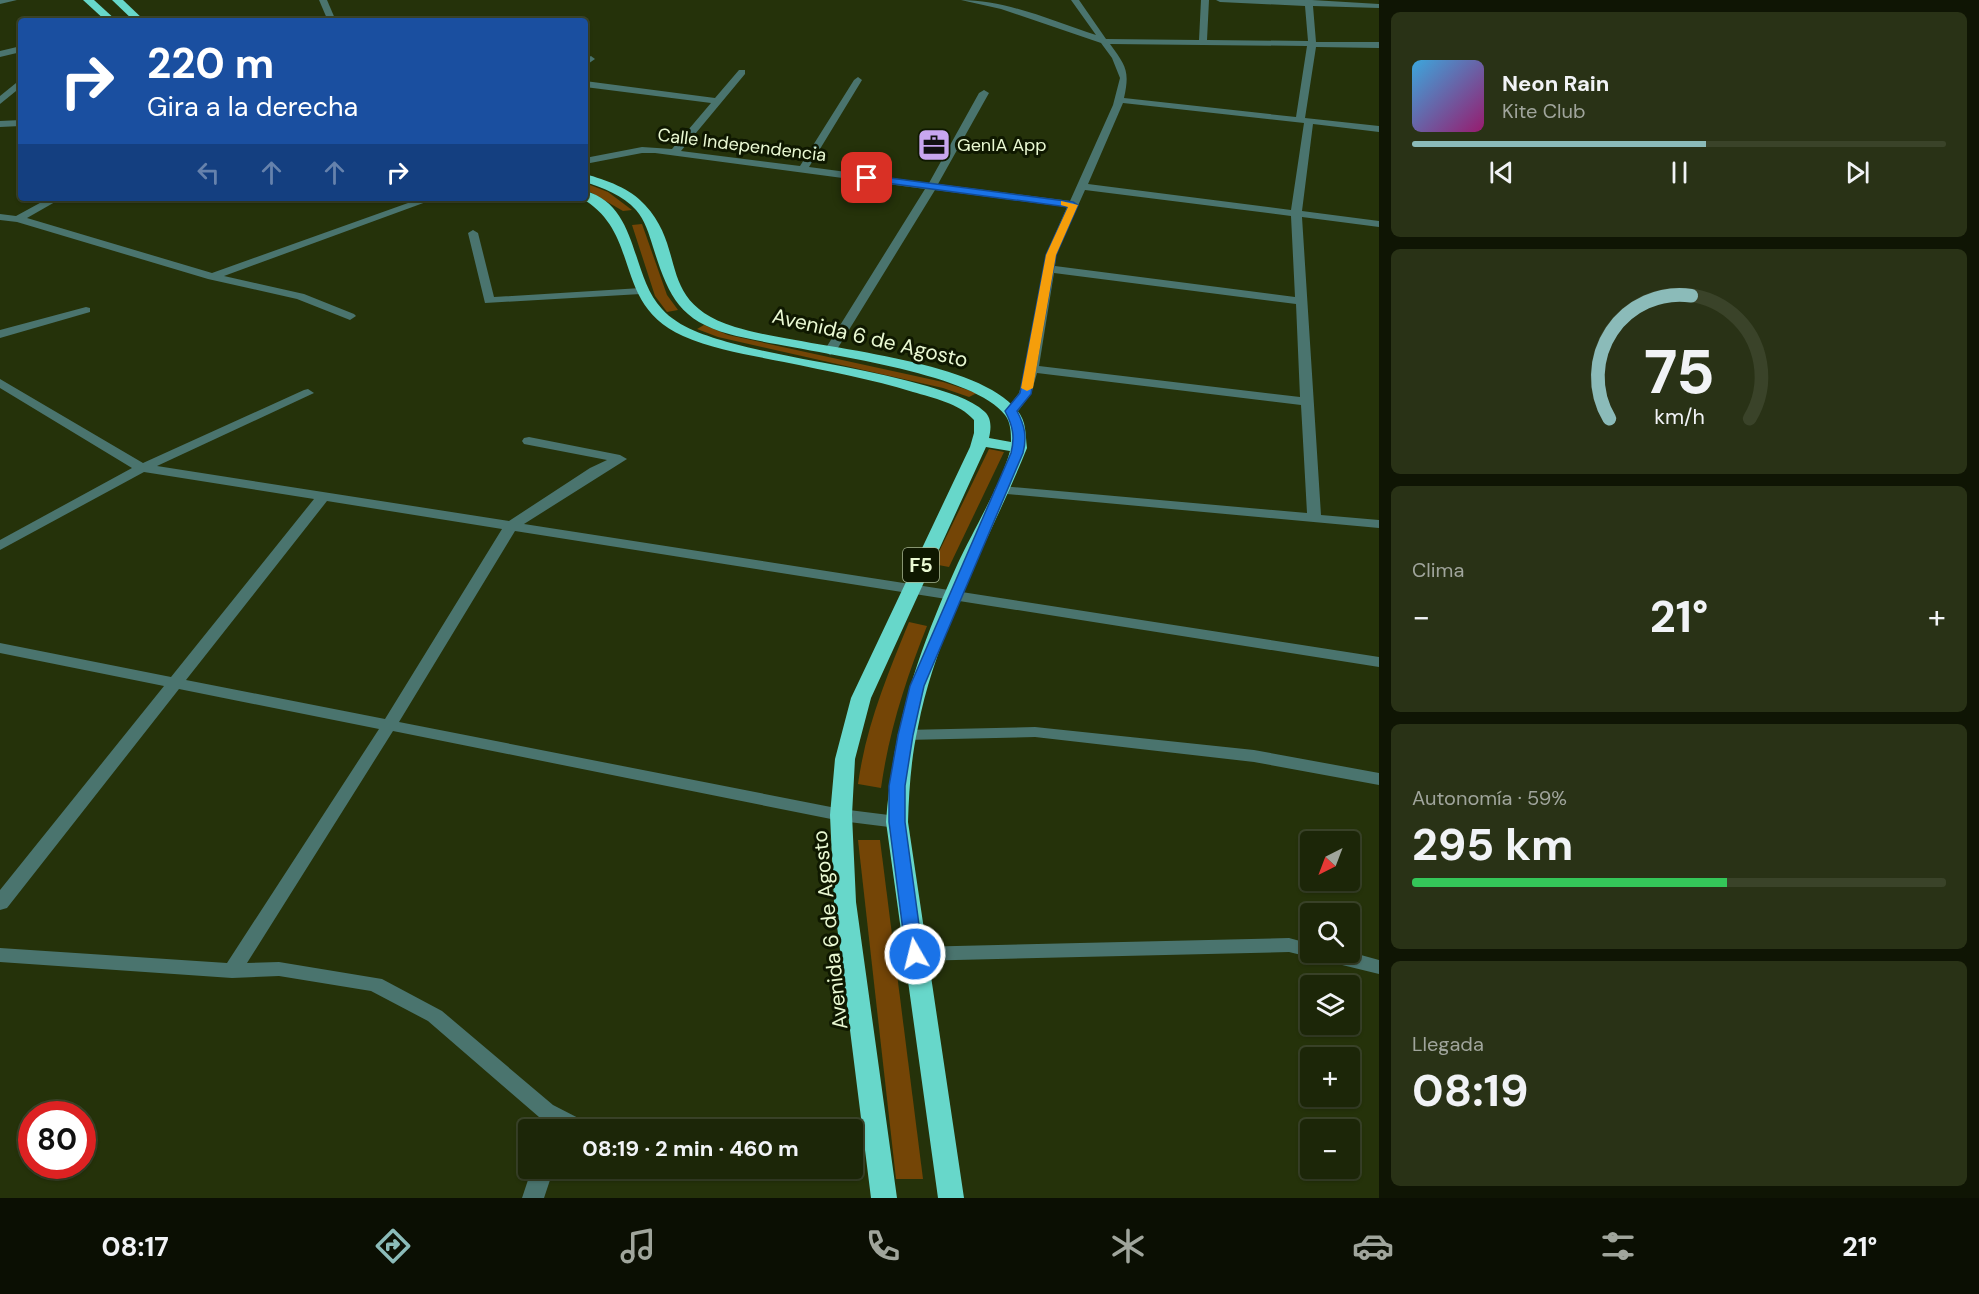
<!DOCTYPE html>
<html lang="es">
<meta charset="utf-8">
<style>
body{margin:0;font-family:"DM Sans",sans-serif;background:#293216;color:#f1f3f6;height:100vh;display:flex;flex-direction:column;font-size:22px;white-space:nowrap}
*{box-sizing:border-box;margin:0}
p{font-size:20px;color:#a0a59c}
.icon{flex:none;width:33px;height:33px;fill:none;stroke:currentColor;stroke-width:2;stroke-linecap:round;stroke-linejoin:round}
.map{position:relative;flex:1;overflow:hidden}
.side{display:flex;flex-direction:column;gap:12px;padding:12px;background:#0f1504;width:600px}
.side>*{flex:none}
.banner{position:absolute;left:18px;top:18px;width:570px;height:183px;border-radius:6px;box-shadow:0 2px 4px #0004,0 0 0 2px #3a4329;background:#1a4fa0;color:#fff;overflow:hidden}
.needle{width:39px;rotate:222deg}
.buttons{position:absolute;left:1300px;top:831px;display:grid;gap:12px}
.buttons a{display:grid;place-items:center;width:60px;height:60px;border-radius:6px;background:#1c2608;box-shadow:0 2px 4px #0004,0 0 0 2px #3a4329;font-size:30px}
.speed{position:absolute;left:18px;top:1101px;display:flex;gap:12px;font-size:30px;font-weight:700;text-align:center}
.speed>*{display:grid;place-content:center;width:78px;height:78px;border-radius:50%;background:#1c2608;box-shadow:0 2px 4px #0004,0 0 0 2px #3a4329;line-height:1}
.speed .limit{border:9px solid #d22;background:#fff;color:#111}
.pin{position:absolute;display:grid;place-items:center;width:51px;height:51px;color:#fff;margin:-26px;border-radius:12px;box-shadow:0 3px 9px #0006}
.me{position:absolute;width:66px;margin:-33px;rotate:352deg;stroke-linejoin:round;filter:drop-shadow(0 0 4px #0008)}
.turn{display:flex;align-items:center;gap:21px;height:126px;padding:0 30px;font-size:27px}
.turn .icon{width:78px;height:78px;stroke-width:2.5}
.turn b{display:block;font-size:42px;line-height:51px}
.lanes{display:flex;align-items:center;height:57px;padding:0 30px;background:#0003;justify-content:center;gap:30px;direction:ltr}
.lanes .off{opacity:.35}
.big{font-size:45px;font-weight:700;line-height:1.1}
.side .tile{flex:1;display:flex;flex-direction:column;justify-content:center;gap:9px;min-width:0;padding:0 21px;border-radius:9px;background:#293216}
.side .dial{align-items:center;gap:0}
.dial svg{height:156px;overflow:visible;fill:none;stroke:#3a4329;stroke-width:7;stroke-linecap:round;text-anchor:middle}
.dial text{fill:#f1f3f6;stroke:none}
.song{display:flex;align-items:center;gap:18px}
.cover{width:72px;height:72px;border-radius:9px;background:linear-gradient(135deg,hsl(200 70% 55%),hsl(320 70% 35%))}
.played{height:6px;border-radius:3px;background:linear-gradient(90deg,#8bbbb9 55%,#3a4329 55%)}
.keys{display:flex;justify-content:space-around;direction:ltr}
.heat{display:flex;justify-content:space-between;align-items:center;font-size:33px;direction:ltr}
.charge{height:9px;border-radius:4px;background:linear-gradient(90deg,#34c759 59%,#3a4329 0)}
.trip{position:absolute;left:518px;top:1119px;width:345px;height:60px;border-radius:6px;background:#1c2608;box-shadow:0 2px 4px #0004,0 0 0 2px #3a4329;font-weight:700;line-height:60px;text-align:center}
.dock{display:flex;height:96px;justify-content:space-around;align-items:center;background:#0b0f03;color:#a0a59c}
.dock .icon{width:42px;height:42px}
.dock .active{color:#8bbbb9}
.dock b{font-size:27px;color:#f1f3f6}
main{display:flex;flex:1;min-height:0}
.map>svg:first-child{display:block}
.green{fill:#744506}
.lines{fill:none;stroke-linecap:round;stroke-linejoin:round}
.minor{fill:#4a746e;fill-rule:evenodd}
.highway{fill:#67d7ca;fill-rule:evenodd}
.route{fill:#1a73e8;stroke:#114b97;stroke-width:1.5}
.slow{fill:#f59e0b}
.labels{text-anchor:middle;stroke-width:6;stroke-linejoin:round;paint-order:stroke}
.far-street-label{font-size:18px;fill:#eaf9d3;stroke:#0f1800}
.far-poi-label{font-size:18px;fill:#eaf9d3;stroke:#0f1800;text-anchor:start}
.shield{fill:#0f1800;stroke:#a8b694;stroke-width:1.5}
.shield-label{font-size:20px;font-weight:bold;fill:#eaf9d3}
.street-label{font-size:21px;fill:#eaf9d3;stroke:#0f1800}
</style>
<main>
<div class="map">
<svg width="1379" height="1198" viewBox="0 0 1379 1198">
<rect width="100%" height="100%" fill="#25320a"/>
<g class="green">
<polygon points="585,183 608,192 632,210 623,211 585,189"/>
<polygon points="642,224 667,295 678,310 667,312 655,296 632,225"/>
<polygon points="704,325 728,335 943,382 977,393 969,397 943,388 718,337 697,329"/>
<polygon points="989,449 1004,452 949,567 933,564"/>
<path d="M 909,622 L 927,626 C 906,679 889,731 881,788 L 858,784 C 866,726 887,676 909,622 Z"/>
<polygon points="858,840 880,840 923,1179 896,1179"/>
</g>
<g class="lines">
<g class="minor">
<polygon points="0,0 17,0 0,4"/>
<polygon points="319,0 327,0 336,21 328,21"/>
<path d="M 961,0 C 1007,0 1052,21 1096,35 L 1071,0 L 1079,0 L 1106,39 L 1199,40 L 1201,0 L 1209,0 L 1207,40 L 1308,41 L 1305,6 L 1220,2 L 1216,0 L 1312,0 L 1379,4 L 1379,8 L 1313,6 L 1316,42 L 1379,42 L 1379,48 L 1316,47 L 1305,118 L 1379,126 L 1379,132 L 1313,124 L 1302,211 L 1379,221 L 1379,227 L 1302,217 L 1321,515 L 1379,520 L 1379,528 L 996,493 L 994,490 L 996,487 L 1001,486 L 1307,513 L 1301,405 L 1037,373 L 1031,394 L 1016,414 L 1006,414 L 1005,411 L 1019,393 L 1026,369 L 1046,255 L 1067,207 L 935,190 L 836,351 L 830,355 L 824,351 L 925,189 L 655,153 L 642,153 L 585,164 L 585,158 L 642,147 L 672,149 L 711,103 L 585,87 L 585,81 L 715,98 L 739,70 L 745,70 L 745,74 L 681,151 L 800,166 L 854,80 L 858,77 L 862,80 L 809,167 L 929,183 L 979,93 L 984,90 L 989,93 L 938,184 L 1070,201 L 1113,105 L 1120,78 L 1112,58 L 1101,43 L 1001,9 ZM 1110,44 L 1307,46 L 1296,117 L 1124,98 C 1130,71 1126,66 1110,44 ZM 1123,103 L 1304,123 L 1291,210 L 1088,184 ZM 1085,190 L 1291,216 L 1295,297 L 1055,266 L 1056,255 ZM 1054,273 L 1296,304 L 1300,397 L 1039,366 Z"/>
<polygon points="21,46 21,52 0,57 0,51"/>
<polygon points="591,56 595,59 585,66 585,59"/>
<polygon points="21,79 21,87 0,104 0,96"/>
<polygon points="21,120 21,126 0,127 0,121"/>
<polygon points="49,198 62,198 27,218 212,273 422,198 437,198 224,276 304,294 354,314 356,316 350,320 297,299 208,279 17,222 0,220 0,214 16,216"/>
<polygon points="473,230 478,233 494,297 641,288 647,291 641,294 485,303 468,233"/>
<polygon points="86,307 90,308 90,312 0,338 0,330"/>
<path d="M 0,379 L 143,463 L 304,390 L 308,389 L 314,393 L 157,466 L 509,521 L 590,468 L 607,460 L 524,444 L 522,441 L 524,438 L 529,437 L 620,455 L 627,459 L 524,524 L 1379,657 L 1379,667 L 515,531 L 399,722 L 841,809 L 897,816 L 903,818 L 906,822 L 903,826 L 897,828 L 841,821 L 393,731 L 247,963 L 279,962 L 382,979 L 442,1011 L 553,1105 L 590,1124 L 592,1130 L 562,1130 L 539,1117 L 428,1021 L 371,991 L 279,976 L 232,978 L 0,962 L 0,948 L 227,963 L 379,729 L 179,689 L 7,908 L 0,910 L 0,890 L 164,686 L 0,653 L 0,643 L 171,677 L 314,499 L 144,472 L 0,550 L 0,540 L 132,468 L 0,388 ZM 327,501 L 502,529 L 385,719 L 186,680 Z"/>
<polygon points="1035,727 1254,750 1379,773 1379,785 1254,762 1035,737 905,740 897,735 905,730"/>
<polygon points="1289,938 1311,944 1311,952 1350,952 1379,960 1379,974 1289,952 915,961 908,959 905,954 908,949 915,947"/>
<polygon points="876,1129 884,1132 887,1138 884,1144 852,1148 852,1130"/>
<polygon points="532,1168 554,1168 544,1198 522,1198"/>
</g>
<g class="highway">
<polygon points="83,0 94,0 117,21 106,21"/>
<polygon points="112,0 123,0 145,21 134,21"/>
<path d="M 585,174 C 606,180 630,188 645,205 C 688,251 655,302 735,327 C 804,348 973,356 1017,410 C 1027,422 1025,434 1027,448 C 990,540 937,629 918,727 C 911,759 909,790 908,822 L 964,1198 L 938,1198 L 886,822 C 893,726 918,651 958,563 C 973,531 1001,484 1010,451 L 986,447 L 871,698 L 855,759 L 852,815 L 856,902 L 897,1198 L 871,1198 L 834,902 L 830,815 L 835,759 L 851,698 L 970,447 L 974,433 L 974,420 C 959,403 933,398 913,392 C 871,379 827,371 784,362 C 750,355 715,350 683,336 C 611,304 643,233 581,198 L 585,198 L 585,191 C 639,205 630,275 662,309 C 679,328 707,336 731,343 C 795,360 862,367 927,386 C 946,392 970,398 985,412 C 992,419 991,429 989,438 L 1011,442 C 1011,433 1011,423 1005,415 C 970,368 790,351 729,334 C 678,320 668,294 653,247 C 649,234 645,220 636,210 C 623,195 603,188 585,182 Z"/>
</g>
</g>
<path class="route" d="M 867,175 L 1073,202 L 1078,205 L 1056,255 L 1031,394 L 1017,411 C 1025,426 1027,437 1023,453 L 924,686 L 913,735 L 905,786 L 905,822 L 923,954 L 921,958 L 908,958 L 906,954 L 889,822 L 889,786 L 898,735 L 910,686 L 1011,453 C 1015,437 1013,426 1005,411 L 1020,393 L 1046,255 L 1068,207 L 864,180 L 864,176 Z"/>
<polygon class="slow" points="1061,201 1078,205 1056,255 1033,388 1027,391 1021,388 1046,255 1068,207 1061,205"/>
<defs>
<symbol id="office-square" viewBox="-11 -11 22 22"><rect x="-9" y="-9" width="18" height="18" rx="4" fill="#c8a6ef" stroke="#0f1800"/><path d="M-6-3h4V-5.5h4V-3h4V5H-6ZM-1-4.5V-3h2v-1.5ZM-6 0V1H6V0Z" fill="#111"/></symbol>
</defs>
<g fill-rule="evenodd">
<use href="#office-square" x="915" y="126" width="38" height="38"/>
</g>
<g class="labels">
<g class="far-street-label">
<text transform="translate(742 145) rotate(7)" y="6">Calle Independencia</text>
</g>
<g class="far-poi-label">
<text x="957" y="151">GenIA App</text>
</g>
<rect class="shield" x="903" y="548" width="36" height="34" rx="4.5"/>
<g class="shield-label">
<text x="921" y="572">F5</text>
</g>
<g class="street-label">
<text transform="translate(870 338) rotate(13)" y="7">Avenida 6 de Agosto</text>
<text transform="translate(830 930) rotate(-96)" y="7">Avenida 6 de Agosto</text>
</g>
</g>
</svg>
<div class="buttons">
<a><svg class="needle" viewBox="-14 -14 28 28"><path d="M0-13l5 13h-10z" fill="#e53935"/><path d="M0 13l5-13h-10z" fill="#a0a59c"/></svg></a>
<a><svg class="icon" aria-label="search" viewBox="0 0 24 24"><circle cx="10" cy="10" r="6"/><path d="M15 15l6 6"/></svg></a>
<a><svg class="icon" aria-label="layers" viewBox="0 0 24 24"><path d="M12 4l9 5-9 5-9-5zM3 14l9 5 9-5"/></svg></a>
<a>+</a>
<a>−</a>
</div>
<div class="speed"><div class="limit">80</div></div>
<div class="pin" style="left:867px;top:178px;background:#d93025"><svg class="icon" aria-label="arrive" viewBox="0 0 24 24"><path d="M6 21V4h12l-3 4 3 4H6"/></svg></div>
<svg class="me" style="left:915px;top:954px" viewBox="-20 -20 40 40"><circle r="17" fill="#1a73e8" stroke="#fff" stroke-width="3"/><path d="M0-11L8 9 0 5-8 9z" fill="#fff"/></svg>
<div class="trip">08:19 · 2 min · 460 m</div>
<div class="banner">
<div class="turn"><svg class="icon" aria-label="right" viewBox="0 0 24 24"><path d="M7 20v-9h11M14 6l5 5-5 5"/></svg><div><b>220 m</b>Gira a la derecha</div></div>
<div class="lanes"><svg class="icon off" aria-label="left" viewBox="0 0 24 24"><path d="M17 20v-9H6M10 6l-5 5 5 5"/></svg><svg class="icon off" aria-label="ahead" viewBox="0 0 24 24"><path d="M12 20V5M6 11l6-6 6 6"/></svg><svg class="icon off" aria-label="ahead" viewBox="0 0 24 24"><path d="M12 20V5M6 11l6-6 6 6"/></svg><svg class="icon" aria-label="right" viewBox="0 0 24 24"><path d="M7 20v-9h11M14 6l5 5-5 5"/></svg></div>
</div>
</div>
<section class="side">
<div class="tile">
<div class="song"><i class="cover"></i><div><b>Neon Rain</b><p>Kite Club</p></div></div>
<div class="played"></div>
<div class="keys"><svg class="icon" aria-label="previous" viewBox="0 0 24 24"><path d="M18 5L8 12l10 7zM5 5v14"/></svg><svg class="icon" aria-label="pause" viewBox="0 0 24 24"><path d="M8 5v14M16 5v14"/></svg><svg class="icon" aria-label="next" viewBox="0 0 24 24"><path d="M6 5l10 7-10 7zM19 5v14"/></svg></div>
</div>
<div class="tile dial"><svg viewBox="0 0 100 80">
<path d="M14 69A42 42 0 1 1 86 69"/>
<path d="M14 69A42 42 0 0 1 56 6" stroke="#8bbbb9"/>
<text x="50" y="56" font-size="32" font-weight="700">75</text>
<text x="50" y="72" font-size="11">km/h</text>
</svg></div>
<div class="tile"><p>Clima</p>
<div class="heat"><a>−</a><b class="big">21°</b><a>+</a></div>
</div>
<div class="tile"><p>Autonomía · 59%</p><b class="big">295 km</b><div class="charge"></div></div>
<div class="tile"><p>Llegada</p><b class="big">08:19</b></div>
</section>
</main>
<nav class="dock">
<b>08:17</b>
<svg class="icon active" aria-label="directions" viewBox="0 0 24 24"><path d="M12 3l9 9-9 9-9-9zM9 14v-3h6M13 9l2 2-2 2"/></svg>
<svg class="icon" aria-label="music" viewBox="0 0 24 24"><path d="M9 18V5l10-2v13"/><circle cx="6" cy="18" r="3"/><circle cx="16" cy="16" r="3"/></svg>
<svg class="icon" aria-label="phone" viewBox="0 0 24 24"><path d="M5 4h4l2 5-3 2q2 4 5 5l2-3 5 2v4C11 20 4 13 5 4z"/></svg>
<svg class="icon" aria-label="climate" viewBox="0 0 24 24"><path d="M12 3v18M4 7l16 10M4 17L20 7"/></svg>
<svg class="icon" aria-label="car" viewBox="0 0 24 24"><path d="M5 17H2v-5l4-1 3-4h7l3 4 3 1v5h-3M9 17h6M6 11h13"/><circle cx="7" cy="17" r="2"/><circle cx="17" cy="17" r="2"/></svg>
<svg class="icon" aria-label="filters" viewBox="0 0 24 24"><path d="M4 7h16M4 17h16"/><circle cx="9" cy="7" r="2"/><circle cx="15" cy="17" r="2"/></svg>
<b>21°</b>
</nav>
